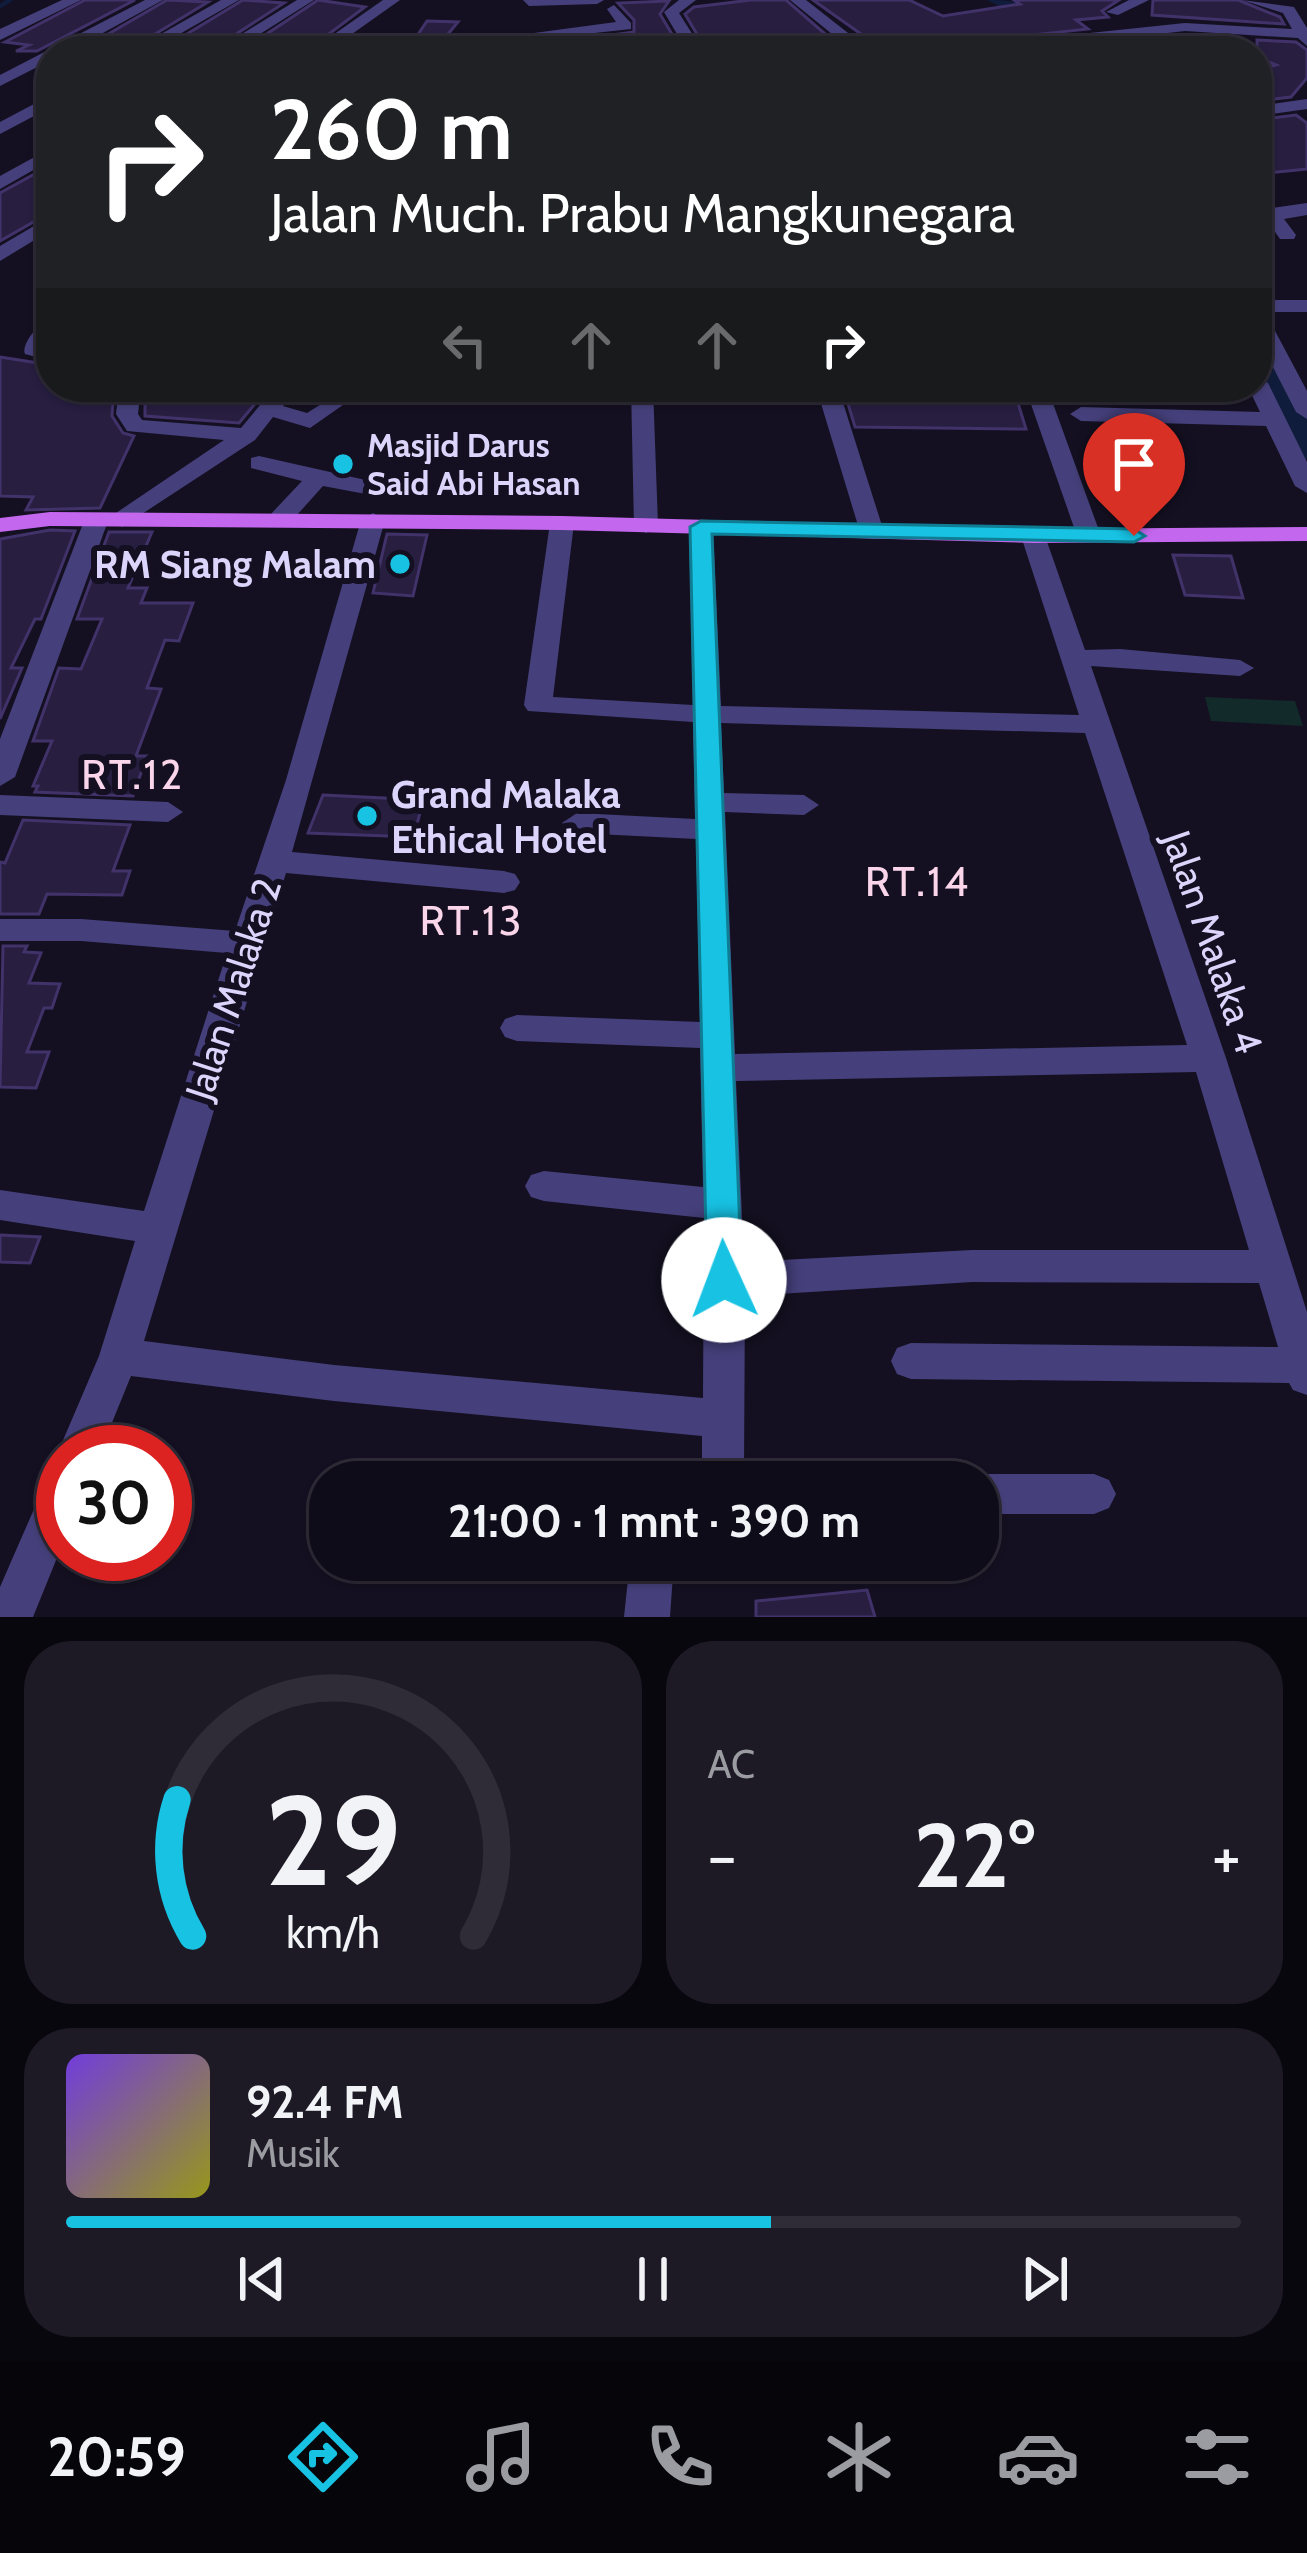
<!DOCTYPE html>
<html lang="id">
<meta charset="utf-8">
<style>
body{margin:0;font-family:Cabin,sans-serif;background:#1d1a26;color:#f1f3f6;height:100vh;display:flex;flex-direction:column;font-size:45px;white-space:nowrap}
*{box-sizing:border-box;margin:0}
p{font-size:39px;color:#9b9ba2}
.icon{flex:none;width:66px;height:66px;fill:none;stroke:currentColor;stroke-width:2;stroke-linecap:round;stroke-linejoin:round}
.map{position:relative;height:1617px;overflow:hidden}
.side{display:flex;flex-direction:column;gap:24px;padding:24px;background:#08070e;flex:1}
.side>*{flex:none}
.top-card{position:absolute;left:36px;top:36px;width:1236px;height:366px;border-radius:48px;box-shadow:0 3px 9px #0004,0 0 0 3px #2f2c38;background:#202124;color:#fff;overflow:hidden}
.speed{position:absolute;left:36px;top:1425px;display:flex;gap:24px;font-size:60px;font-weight:700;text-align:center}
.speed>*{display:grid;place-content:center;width:156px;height:156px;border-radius:50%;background:#0f0c19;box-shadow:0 3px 9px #0004,0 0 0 3px #2f2c38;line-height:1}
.speed .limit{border:18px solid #d22;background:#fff;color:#111}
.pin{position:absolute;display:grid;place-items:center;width:102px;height:102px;color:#fff;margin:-123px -51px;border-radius:50% 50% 50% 0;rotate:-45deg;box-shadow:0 0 12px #0007}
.pin .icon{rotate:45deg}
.me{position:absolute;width:132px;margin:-66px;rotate:358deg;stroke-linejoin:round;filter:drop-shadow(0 0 9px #0008)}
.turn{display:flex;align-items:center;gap:42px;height:252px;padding:0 36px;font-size:54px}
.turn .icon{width:156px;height:156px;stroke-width:2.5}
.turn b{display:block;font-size:84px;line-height:102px}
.lanes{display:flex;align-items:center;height:114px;padding:0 36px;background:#0003;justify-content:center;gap:60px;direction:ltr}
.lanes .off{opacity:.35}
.big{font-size:90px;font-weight:700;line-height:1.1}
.side .widget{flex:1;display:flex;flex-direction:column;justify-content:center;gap:18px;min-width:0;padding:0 42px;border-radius:48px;background:#1d1a26}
.side .dial{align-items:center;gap:0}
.dial svg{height:312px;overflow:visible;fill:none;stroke:#2f2c38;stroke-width:7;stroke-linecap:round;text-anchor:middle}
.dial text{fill:#f1f3f6;stroke:none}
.song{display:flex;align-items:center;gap:36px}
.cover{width:144px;height:144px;border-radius:18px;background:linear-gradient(135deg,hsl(260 70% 55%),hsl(60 70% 35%))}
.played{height:12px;border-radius:6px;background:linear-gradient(90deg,#17c2e3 60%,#2f2c38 60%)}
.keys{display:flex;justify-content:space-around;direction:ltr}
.heat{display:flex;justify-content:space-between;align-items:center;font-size:66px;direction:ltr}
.side .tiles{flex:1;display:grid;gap:24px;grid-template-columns:1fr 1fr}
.widget:last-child{grid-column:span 2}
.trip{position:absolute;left:309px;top:1461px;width:690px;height:120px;border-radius:48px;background:#0f0c19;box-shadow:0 3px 9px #0004,0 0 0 3px #2f2c38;font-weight:700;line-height:120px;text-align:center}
.tabs{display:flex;height:192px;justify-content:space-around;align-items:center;background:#06050a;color:#9b9ba2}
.tabs .icon{width:84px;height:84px}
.tabs .selected{color:#17c2e3}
.tabs b{font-size:54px;color:#f1f3f6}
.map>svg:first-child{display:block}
.green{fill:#132a2a}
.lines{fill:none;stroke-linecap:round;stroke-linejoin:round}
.stream{stroke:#0f1c3b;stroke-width:4.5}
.river{fill:#0f1c3b;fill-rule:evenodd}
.building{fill:#271e40;stroke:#41326a;stroke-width:3}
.minor{fill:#45407b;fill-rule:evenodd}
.major{fill:#c467ef;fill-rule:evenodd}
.route{fill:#17c2e3;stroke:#0f7e94;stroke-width:3}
.poi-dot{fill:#17c2e3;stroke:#141021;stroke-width:4.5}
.labels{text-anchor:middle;stroke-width:12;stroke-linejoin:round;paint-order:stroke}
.far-poi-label{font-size:33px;font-weight:bold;fill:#dbd4fb;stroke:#141021;text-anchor:start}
.poi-label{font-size:39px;font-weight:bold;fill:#dbd4fb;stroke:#141021;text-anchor:end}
.street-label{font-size:39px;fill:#dbd4fb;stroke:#141021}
.neighbourhood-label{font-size:42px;letter-spacing:3px;fill:#fbd6eb;stroke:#141021}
</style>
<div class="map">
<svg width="1307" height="1617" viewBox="0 0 1307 1617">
<rect width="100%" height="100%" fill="#141021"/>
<polygon class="green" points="1205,697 1295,701 1303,726 1211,721"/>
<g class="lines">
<polyline class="stream" points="0,6 10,0"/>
<g class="river">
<path d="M 987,0 C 1038,0 1049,10 1079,51 L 1052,51 L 1029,21 Z"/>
<polygon points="1257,338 1270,341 1307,410 1307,459 1293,455 1287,447 1257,385"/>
</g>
</g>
<g class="building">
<polygon points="85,0 135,0 37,51 16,51 29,45 5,42"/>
<polygon points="167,0 208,2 127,51 79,51"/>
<polygon points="243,0 284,3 210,51 159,51"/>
<polygon points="318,0 365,7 306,51 241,51"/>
<polygon points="751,0 786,0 839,46 707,51 685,14 694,7"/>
<polygon points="813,0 909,0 943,16 1020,4 1014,0 1119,0 1102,11 1108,17 1076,20 1088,29 994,39 984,44 983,51 885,51"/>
<polygon points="1153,0 1238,0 1280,17 1284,24 1152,15"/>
<polygon points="669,1 660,14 682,51 605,51 598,40 575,40 634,32 634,20 618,3"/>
<polygon points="427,21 458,22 434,51 407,51"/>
<polygon points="1257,40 1296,42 1307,50 1307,78 1291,97 1257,101 1257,70 1276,65 1257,57"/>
<polygon points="1296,115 1307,123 1307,169 1257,174 1257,120"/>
<polygon points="51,165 51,212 0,241 0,193"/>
<polygon points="0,357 51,365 51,387 114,387 112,416 123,433 134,436 100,508 26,510 33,497 0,496"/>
<polygon points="145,387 269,387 239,423 145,416"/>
<polygon points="843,387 1013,387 1026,429 855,427"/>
<polygon points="50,530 75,531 41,619 35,619 11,668 22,668 0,719 0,539"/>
<polygon points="109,532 152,532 128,588 147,588 141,603 193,603 179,641 165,640 147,688 161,689 136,756 147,756 133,796 35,792 38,786 33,786 52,741 33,741 59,668 81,669 102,619 77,619"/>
<polygon points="387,534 427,535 413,596 373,593"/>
<polygon points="1173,555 1231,556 1243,598 1185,595"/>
<polygon points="323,795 423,800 414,837 308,833"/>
<polygon points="23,820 130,825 113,871 130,871 122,895 47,894 39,914 0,914 0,862 5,863"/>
<polygon points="3,946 27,946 24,952 41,953 29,983 60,984 52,1008 44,1008 27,1052 49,1052 36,1088 0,1087"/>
<polygon points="0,1235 40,1237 30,1263 0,1262"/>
<polygon points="867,1590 875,1617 756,1617 756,1601"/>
</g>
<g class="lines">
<g class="minor">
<polygon points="62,0 81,0 0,40 0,29"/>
<polygon points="145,0 163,0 70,51 51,51 51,60 0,86 0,75"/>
<polygon points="221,0 239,0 150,51 131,51"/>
<polygon points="297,0 314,0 233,51 214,51"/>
<polygon points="383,0 400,0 328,51 310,51"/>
<polygon points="523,0 604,0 597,4 529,6"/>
<polygon points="679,0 696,0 679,13 703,51 687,51 664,12"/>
<polygon points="790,0 806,0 871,51 853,51"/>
<polygon points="1129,0 1149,0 1118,15 1106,12"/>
<polygon points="1242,0 1294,7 1307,28 1307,46 1298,38 1185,31 1009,51 986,48 994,43 1185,23 1292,29 1283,13"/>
<polygon points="614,5 631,23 631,29 504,43 496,38 616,22 607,9"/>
<polygon points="51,95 51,107 0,134 0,122"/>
<polygon points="1307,99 1307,109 1257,116 1257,106"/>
<polygon points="51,148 51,160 0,189 0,176"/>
<polygon points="1307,203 1307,215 1284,219 1296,235 1294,239 1280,239 1266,219 1272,208"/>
<polygon points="51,216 51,230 0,261 0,246"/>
<polygon points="1257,300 1307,300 1307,312 1265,312 1307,391 1307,419 1296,412 1257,336"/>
<path d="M 51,319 L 51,339 L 45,347 L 51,349 L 51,361 L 25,354 C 21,344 39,322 51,319 Z"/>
<polygon points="1257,376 1268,383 1307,462 1307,493 1295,486 1266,426 1081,421 1070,414 1081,407 1260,412 1248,387 1257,387"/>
<polygon points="119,387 141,387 138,414 142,420 241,428 275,387 298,387 283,406 307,413 342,391 353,398 310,428 273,417 255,440 122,527 110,520 113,515 224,440 127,431 116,414"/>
<polygon points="631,387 653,387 658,526 646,533 634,526"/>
<polygon points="816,387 838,387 884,532 881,537 872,539 860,532"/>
<polygon points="1025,387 1047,387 1101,536 1098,541 1080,541 1077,536"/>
<polygon points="259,456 379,483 383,488 371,495 323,486 288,525 270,525 270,515 302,481 251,468 251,458"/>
<path d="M 373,513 L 385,520 L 292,852 L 504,871 L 515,874 L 520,882 L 515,890 L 504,893 L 286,873 L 144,1341 L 334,1365 L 703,1398 L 704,1218 L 544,1201 L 531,1197 L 525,1186 L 531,1175 L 544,1171 L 703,1187 L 700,1048 L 517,1041 L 505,1037 L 500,1028 L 505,1019 L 517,1015 L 700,1022 L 696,839 L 577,833 L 562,823 L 577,813 L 695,819 L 693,722 L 528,711 L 524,705 L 550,523 L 562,516 L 574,523 L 553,697 L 693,705 L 689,528 L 701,521 L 713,528 L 721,706 L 1079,715 L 1021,536 L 1033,529 L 1045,536 L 1085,650 L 1120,649 L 1240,660 L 1254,668 L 1240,676 L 1091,666 L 1226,1058 L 1307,1312 L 1307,1395 L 1293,1390 L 1289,1383 L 911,1379 L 897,1374 L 891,1361 L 897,1348 L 911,1343 L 1278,1347 L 1259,1283 L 972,1282 L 745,1296 L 744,1468 L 738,1482 L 693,1482 L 702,1463 L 702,1436 L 334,1401 L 131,1376 L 100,1452 L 63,1452 L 63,1464 L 58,1452 L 99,1356 L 135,1241 L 0,1220 L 0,1190 L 144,1211 L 227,953 L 81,941 L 0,941 L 0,919 L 81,919 L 235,931 L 286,780 L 361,520 ZM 721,723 L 1085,733 L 1187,1045 L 735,1054 L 725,812 L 804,815 L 819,805 L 804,795 L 724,793 ZM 1196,1072 L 1249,1250 L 972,1250 L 744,1262 L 736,1081 Z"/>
<polygon points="96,514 108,521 15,777 0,786 0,739 84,521"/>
<polygon points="0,795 168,802 183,812 168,822 0,815"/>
<polygon points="63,1471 63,1543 33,1617 0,1617 0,1587 48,1477"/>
<polygon points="978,1474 1094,1474 1109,1480 1116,1494 1109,1508 1094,1514 978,1514 978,1482 962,1482"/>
<polygon points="630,1560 674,1560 670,1617 624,1617"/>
</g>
<polygon class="major" points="50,512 562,516 1033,529 1307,527 1307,541 1033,543 562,530 50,526 0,532 0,518"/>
</g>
<polygon class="route" points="701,521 1134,529 1145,536 1134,542 712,534 742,1280 737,1291 724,1296 712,1291 707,1280 690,527"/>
<g class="poi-dot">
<circle cx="343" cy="464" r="12"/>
<circle cx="400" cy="564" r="12"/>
<circle cx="367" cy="816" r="12"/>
</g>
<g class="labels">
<g class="far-poi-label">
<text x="367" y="457">Masjid Darus<tspan x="367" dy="38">Said Abi Hasan</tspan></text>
</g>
<g class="poi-label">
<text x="376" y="578">RM Siang Malam</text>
<text x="391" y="808" text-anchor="start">Grand Malaka<tspan x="391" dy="45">Ethical Hotel</tspan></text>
</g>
<g class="street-label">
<text transform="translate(1213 942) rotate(71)" y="14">Jalan Malaka 4</text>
<text transform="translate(233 989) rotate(-72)" y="14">Jalan Malaka 2</text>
</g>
<g class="neighbourhood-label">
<text x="133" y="789">RT.12</text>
<text x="918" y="896">RT.14</text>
<text x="472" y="935">RT.13</text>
</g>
</g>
</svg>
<div class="speed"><div class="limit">30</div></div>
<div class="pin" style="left:1134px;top:536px;background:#d93025"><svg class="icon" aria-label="arrive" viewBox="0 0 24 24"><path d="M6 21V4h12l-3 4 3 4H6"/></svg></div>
<svg class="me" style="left:724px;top:1280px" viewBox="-20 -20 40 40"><circle r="19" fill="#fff"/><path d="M0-13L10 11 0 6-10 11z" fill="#17c2e3"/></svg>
<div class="trip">21:00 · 1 mnt · 390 m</div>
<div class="top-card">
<div class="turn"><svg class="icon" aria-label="right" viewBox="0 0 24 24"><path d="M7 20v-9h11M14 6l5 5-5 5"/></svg><div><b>260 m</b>Jalan Much. Prabu Mangkunegara</div></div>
<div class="lanes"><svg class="icon off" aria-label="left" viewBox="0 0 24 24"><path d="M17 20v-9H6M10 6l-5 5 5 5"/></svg><svg class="icon off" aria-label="ahead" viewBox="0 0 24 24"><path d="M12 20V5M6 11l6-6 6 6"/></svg><svg class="icon off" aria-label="ahead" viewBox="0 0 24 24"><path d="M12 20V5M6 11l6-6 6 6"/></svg><svg class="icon" aria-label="right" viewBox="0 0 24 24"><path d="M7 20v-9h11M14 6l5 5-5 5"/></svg></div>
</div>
</div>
<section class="side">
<div class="tiles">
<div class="widget dial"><svg viewBox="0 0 100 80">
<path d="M14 69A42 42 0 1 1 86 69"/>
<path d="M14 69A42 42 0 0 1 10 34" stroke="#17c2e3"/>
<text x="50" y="56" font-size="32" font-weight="700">29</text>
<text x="50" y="72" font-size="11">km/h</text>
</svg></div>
<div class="widget"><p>AC</p>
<div class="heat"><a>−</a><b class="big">22°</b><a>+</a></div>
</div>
<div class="widget">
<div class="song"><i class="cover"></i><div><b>92.4 FM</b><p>Musik</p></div></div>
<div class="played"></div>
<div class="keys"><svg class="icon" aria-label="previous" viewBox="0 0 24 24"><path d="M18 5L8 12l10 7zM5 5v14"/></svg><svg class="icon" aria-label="pause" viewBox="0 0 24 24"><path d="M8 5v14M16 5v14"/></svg><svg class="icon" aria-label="next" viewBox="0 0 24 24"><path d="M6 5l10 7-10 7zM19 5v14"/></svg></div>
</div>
</div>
</section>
<nav class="tabs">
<b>20:59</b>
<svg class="icon selected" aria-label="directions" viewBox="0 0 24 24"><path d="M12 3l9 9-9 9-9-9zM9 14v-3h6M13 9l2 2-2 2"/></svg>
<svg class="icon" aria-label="music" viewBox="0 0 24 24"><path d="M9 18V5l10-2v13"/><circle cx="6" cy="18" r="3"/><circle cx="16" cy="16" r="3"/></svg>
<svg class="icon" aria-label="phone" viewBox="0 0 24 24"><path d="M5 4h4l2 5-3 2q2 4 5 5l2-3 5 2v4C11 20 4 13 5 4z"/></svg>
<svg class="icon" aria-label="climate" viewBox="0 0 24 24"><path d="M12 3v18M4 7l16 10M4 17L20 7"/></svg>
<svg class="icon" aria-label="car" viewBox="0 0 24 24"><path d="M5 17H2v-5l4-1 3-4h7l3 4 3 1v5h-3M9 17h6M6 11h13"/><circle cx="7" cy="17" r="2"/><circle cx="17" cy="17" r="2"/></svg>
<svg class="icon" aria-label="filters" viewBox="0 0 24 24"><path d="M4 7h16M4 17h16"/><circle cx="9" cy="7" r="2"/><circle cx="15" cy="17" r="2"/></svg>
</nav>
